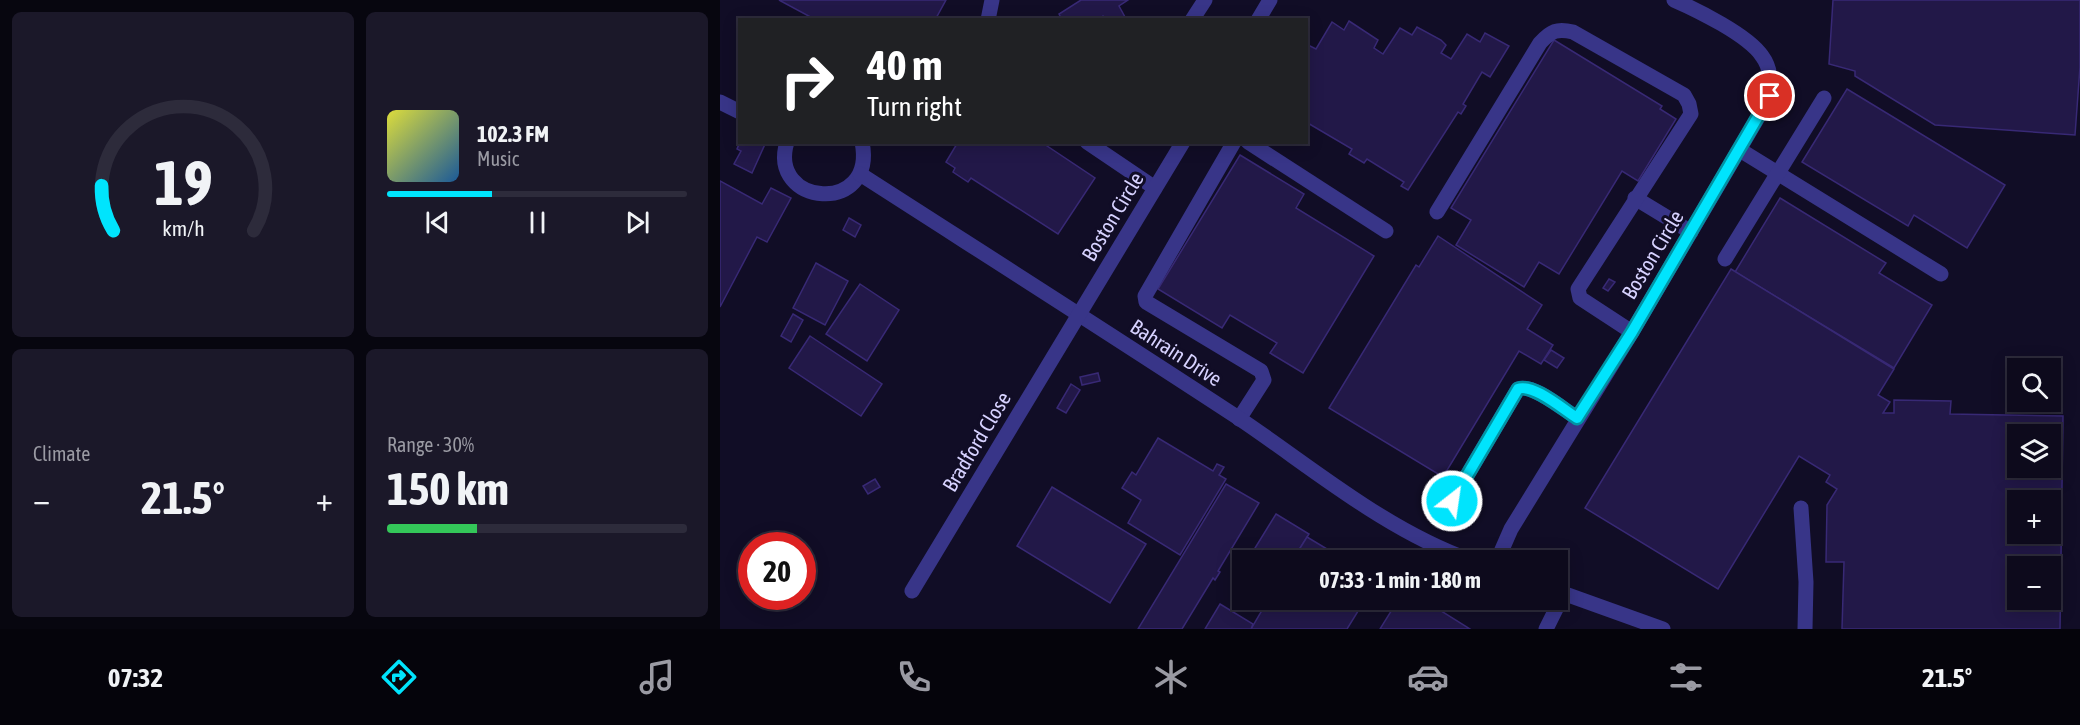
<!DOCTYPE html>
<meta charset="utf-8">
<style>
body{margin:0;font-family:"Asap Condensed",sans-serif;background:#1b1829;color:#f1f3f6;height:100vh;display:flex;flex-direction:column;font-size:22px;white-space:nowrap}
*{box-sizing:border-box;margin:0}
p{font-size:20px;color:#9a9aa3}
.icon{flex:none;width:33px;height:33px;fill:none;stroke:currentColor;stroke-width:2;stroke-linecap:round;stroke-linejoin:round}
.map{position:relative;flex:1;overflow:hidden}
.panel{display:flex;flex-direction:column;gap:12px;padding:12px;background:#07060f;width:720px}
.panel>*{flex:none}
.hud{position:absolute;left:18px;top:18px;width:570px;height:126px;border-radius:0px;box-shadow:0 3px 15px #0003,0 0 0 2px #2d2b3b;background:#202124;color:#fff;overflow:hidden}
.controls{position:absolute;left:1287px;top:358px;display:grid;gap:12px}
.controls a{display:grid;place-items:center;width:54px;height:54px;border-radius:0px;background:#0d0a1c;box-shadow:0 3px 15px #0003,0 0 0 2px #2d2b3b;font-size:30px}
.speed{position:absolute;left:18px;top:532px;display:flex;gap:12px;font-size:30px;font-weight:700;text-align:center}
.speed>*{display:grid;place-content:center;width:78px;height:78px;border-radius:50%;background:#0d0a1c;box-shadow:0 3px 15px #0003,0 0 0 2px #2d2b3b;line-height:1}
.speed .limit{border:9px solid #d22;background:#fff;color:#111}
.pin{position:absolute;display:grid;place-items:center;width:51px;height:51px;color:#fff;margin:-26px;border:3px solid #fff;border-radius:50%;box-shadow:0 2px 6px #0007}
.me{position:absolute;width:66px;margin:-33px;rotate:30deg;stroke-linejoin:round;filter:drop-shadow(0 0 4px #0008)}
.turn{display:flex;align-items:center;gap:21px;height:126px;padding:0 30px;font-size:27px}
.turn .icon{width:78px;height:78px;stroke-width:2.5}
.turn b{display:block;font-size:42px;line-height:51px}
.big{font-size:45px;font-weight:700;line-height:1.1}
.panel .tile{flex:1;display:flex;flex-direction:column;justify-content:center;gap:9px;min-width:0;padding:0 21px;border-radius:9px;background:#1b1829}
.panel .dial{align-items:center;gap:0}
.dial svg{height:156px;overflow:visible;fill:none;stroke:#2d2b3b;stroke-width:7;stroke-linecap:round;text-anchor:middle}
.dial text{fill:#f1f3f6;stroke:none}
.song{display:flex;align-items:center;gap:18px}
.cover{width:72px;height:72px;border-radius:9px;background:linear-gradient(135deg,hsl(60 70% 55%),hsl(210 70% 35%))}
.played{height:6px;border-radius:3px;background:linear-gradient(90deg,#00e4fd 35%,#2d2b3b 35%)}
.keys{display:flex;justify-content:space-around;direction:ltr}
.heat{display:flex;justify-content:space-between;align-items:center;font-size:33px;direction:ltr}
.charge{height:9px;border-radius:4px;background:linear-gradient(90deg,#34c759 30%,#2d2b3b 0)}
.panel .tiles{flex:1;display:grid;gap:12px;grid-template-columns:repeat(2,1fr)}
.trip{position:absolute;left:512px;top:550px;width:336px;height:60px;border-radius:0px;background:#0d0a1c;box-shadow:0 3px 15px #0003,0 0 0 2px #2d2b3b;font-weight:700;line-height:60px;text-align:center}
.menu{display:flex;height:96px;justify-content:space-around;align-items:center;background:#05040b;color:#9a9aa3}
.menu .icon{width:42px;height:42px}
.menu .on{color:#00e4fd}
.menu b{font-size:27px;color:#f1f3f6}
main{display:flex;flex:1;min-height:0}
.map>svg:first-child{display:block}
.building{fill:#221848;stroke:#382975;stroke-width:1.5;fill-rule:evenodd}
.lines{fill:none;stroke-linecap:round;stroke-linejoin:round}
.minor{stroke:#383588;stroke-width:15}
.route-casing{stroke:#0094a4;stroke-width:15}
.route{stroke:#00e4fd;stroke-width:10}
.labels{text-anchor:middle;stroke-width:6;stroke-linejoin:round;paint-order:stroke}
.street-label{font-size:21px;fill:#d7d2ff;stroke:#110d26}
</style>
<main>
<section class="panel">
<div class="tiles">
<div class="tile dial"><svg viewBox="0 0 100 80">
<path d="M14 69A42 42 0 1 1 86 69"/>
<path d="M14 69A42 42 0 0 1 8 46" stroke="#00e4fd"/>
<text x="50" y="56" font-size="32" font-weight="700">19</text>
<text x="50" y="72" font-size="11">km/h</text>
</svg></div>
<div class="tile">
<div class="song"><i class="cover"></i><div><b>102.3 FM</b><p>Music</p></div></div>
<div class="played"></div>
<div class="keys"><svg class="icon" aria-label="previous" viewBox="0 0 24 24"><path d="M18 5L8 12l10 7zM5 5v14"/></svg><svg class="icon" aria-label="pause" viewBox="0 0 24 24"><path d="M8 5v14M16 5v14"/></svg><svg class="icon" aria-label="next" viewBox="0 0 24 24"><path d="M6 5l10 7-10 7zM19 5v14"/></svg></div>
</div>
<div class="tile"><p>Climate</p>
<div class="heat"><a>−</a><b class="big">21.5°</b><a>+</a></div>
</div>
<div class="tile"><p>Range · 30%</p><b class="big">150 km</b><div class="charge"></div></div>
</div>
</section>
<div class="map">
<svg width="1360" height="629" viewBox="0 0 1360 629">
<rect width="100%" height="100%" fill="#110d26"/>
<g class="building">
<polygon points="59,0 226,0 215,20 96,20"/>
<polygon points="361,0 408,0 399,6 405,17 401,20 385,20 383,16 377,20 342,20 339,14"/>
<polygon points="1113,0 1360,0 1360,67 1355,135 1215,125 1135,76 1135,71 1109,64"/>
<polygon points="629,21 658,40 654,48 663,54 680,28 692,35 697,27 721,40 726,45 721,53 731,59 747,34 760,42 765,33 789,46 770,77 762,72 743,104 746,106 741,114 738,112 688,190 681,186 684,182 647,159 644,163 629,154 632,149 586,122 586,44 596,49 612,22 624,30"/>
<polygon points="834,40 942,106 940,109 956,119 918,181 902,171 839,274 819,262 804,287 736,245 751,220 731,208"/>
<polygon points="1127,89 1285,185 1247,248 1194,215 1188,226 1082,162"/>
<polygon points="20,142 46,142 32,173 14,164 21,151 17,149"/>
<polygon points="238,142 321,142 375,178 338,234 251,178 248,182 233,172 235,168 226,162"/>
<polygon points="520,155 584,194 576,208 654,256 583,373 550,353 557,343 510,315 502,328 438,289"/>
<polygon points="0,181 42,204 51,188 71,198 47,242 37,237 0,307"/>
<polygon points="1060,198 1166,263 1159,273 1212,305 1174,368 1015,272"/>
<polygon points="129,218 141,225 135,237 123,230"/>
<polygon points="718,236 822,305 807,329 833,345 821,364 799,351 723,477 609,408 696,265 699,267"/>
<polygon points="96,263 128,281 105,325 73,308"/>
<path d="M 1011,269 L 1174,369 L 1158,395 L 1170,402 L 1163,413 L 1174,413 L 1174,400 L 1231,401 L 1230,414 L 1343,416 L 1340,629 L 1122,629 L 1124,562 L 1106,562 L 1107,505 L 1117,489 L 1106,482 L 1110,475 L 1079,456 L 998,589 L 865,508 ZM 1298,435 L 1330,435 L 1330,468 L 1298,468 ZM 1298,501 L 1330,501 L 1330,534 L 1298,534 ZM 1298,567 L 1330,567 L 1330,600 L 1298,600 Z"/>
<polygon points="889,279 895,282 888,291 883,288"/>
<polygon points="140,284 179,310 147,361 106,334"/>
<polygon points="73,314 83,320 71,342 61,336"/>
<polygon points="90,336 162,384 141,416 69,368"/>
<polygon points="831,350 844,358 837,368 824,360"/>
<polygon points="378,373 380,381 362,385 360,377"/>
<polygon points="351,384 360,390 346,413 337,408"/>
<polygon points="438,438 493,471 497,464 504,467 499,475 506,479 460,555 408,523 421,500 402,488 412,472 416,475"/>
<polygon points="155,479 160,487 148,494 143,486"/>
<polygon points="506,484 539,503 498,571 500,572 495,580 493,578 462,629 418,629"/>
<polygon points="332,487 426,544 390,603 297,546"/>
<polygon points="556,514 589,534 587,537 572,561 527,561"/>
<polygon points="587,537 627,561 572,561"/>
<polygon points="548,600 645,600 627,629 531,629"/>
<polygon points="678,600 693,600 704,607 707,602 750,629 660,629"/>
<polygon points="500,604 533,624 531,629 485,629"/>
</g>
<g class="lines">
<g class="minor">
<polyline points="268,20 272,0"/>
<polyline points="472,20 485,0"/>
<polyline points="538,20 550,0"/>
<polyline points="0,102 20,112"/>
<path d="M 67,142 C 47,206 157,216 142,142"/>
<polyline points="367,142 435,188"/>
<polyline points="514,142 425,296 426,302 541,371 544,380 519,419"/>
<polyline points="528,142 666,231"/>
<polyline points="1020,150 1221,274"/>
<path d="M 140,174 C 266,255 392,335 517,417 C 593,468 665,530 752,561"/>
<polyline points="915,198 971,232"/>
<path d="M 717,212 L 820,43 C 831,31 837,28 853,32 L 964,95 L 969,104 L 971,114 L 858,289 L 860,298 L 912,332"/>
<polyline points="1005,259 1104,98"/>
<path d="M 732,501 L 798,389 C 813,383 844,410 857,418"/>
<polyline points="1081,508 1086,582 1085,629"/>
<path d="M 777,561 L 791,529 L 912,332 L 1050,97 C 1051,82 1051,68 1042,56 C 1028,35 977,10 954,0"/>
<polyline points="192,591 463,142"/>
<polyline points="837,591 943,629"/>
<polyline points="826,629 844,593"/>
</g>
</g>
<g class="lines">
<defs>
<path id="route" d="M 732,501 L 798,389 C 813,383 844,410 857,418 L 912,332 L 1050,96"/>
</defs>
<use href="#route" class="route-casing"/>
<use href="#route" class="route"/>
</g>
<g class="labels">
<g class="street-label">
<text transform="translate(393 217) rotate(-59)" y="7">Boston Circle</text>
<text transform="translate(933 255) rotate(-59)" y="7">Boston Circle</text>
<text transform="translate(456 353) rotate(33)" y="7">Bahrain Drive</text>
<text transform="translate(257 442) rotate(-59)" y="7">Bradford Close</text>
</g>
</g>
</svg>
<div class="controls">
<a><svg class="icon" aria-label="search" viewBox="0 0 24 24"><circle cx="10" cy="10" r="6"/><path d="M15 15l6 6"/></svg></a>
<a><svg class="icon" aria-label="layers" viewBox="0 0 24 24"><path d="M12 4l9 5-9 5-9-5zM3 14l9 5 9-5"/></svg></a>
<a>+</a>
<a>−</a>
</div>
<div class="speed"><div class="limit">20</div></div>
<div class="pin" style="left:1050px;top:96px;background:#d93025"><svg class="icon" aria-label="arrive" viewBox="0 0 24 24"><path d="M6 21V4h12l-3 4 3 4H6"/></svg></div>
<svg class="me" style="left:732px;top:501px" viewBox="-20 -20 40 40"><circle r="17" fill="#00e4fd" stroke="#fff" stroke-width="3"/><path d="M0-11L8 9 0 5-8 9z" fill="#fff"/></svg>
<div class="trip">07:33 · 1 min · 180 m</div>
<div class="hud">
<div class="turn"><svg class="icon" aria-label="right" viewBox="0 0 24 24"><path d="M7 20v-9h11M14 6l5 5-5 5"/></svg><div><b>40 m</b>Turn right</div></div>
</div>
</div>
</main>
<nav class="menu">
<b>07:32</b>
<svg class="icon on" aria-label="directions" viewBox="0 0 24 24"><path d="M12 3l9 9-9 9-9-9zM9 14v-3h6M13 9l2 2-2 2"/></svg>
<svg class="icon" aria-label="music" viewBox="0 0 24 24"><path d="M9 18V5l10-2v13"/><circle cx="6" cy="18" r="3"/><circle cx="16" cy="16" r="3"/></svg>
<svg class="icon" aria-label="phone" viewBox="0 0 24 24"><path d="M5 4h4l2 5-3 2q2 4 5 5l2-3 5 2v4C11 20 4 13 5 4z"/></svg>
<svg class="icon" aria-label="climate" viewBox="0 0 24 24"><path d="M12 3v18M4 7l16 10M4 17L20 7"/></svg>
<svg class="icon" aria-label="car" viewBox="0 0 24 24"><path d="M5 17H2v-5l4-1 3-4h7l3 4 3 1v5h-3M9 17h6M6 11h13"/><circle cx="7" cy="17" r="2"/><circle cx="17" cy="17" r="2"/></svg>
<svg class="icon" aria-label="filters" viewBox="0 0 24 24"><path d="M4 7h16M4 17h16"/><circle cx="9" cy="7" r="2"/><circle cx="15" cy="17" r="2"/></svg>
<b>21.5°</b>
</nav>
